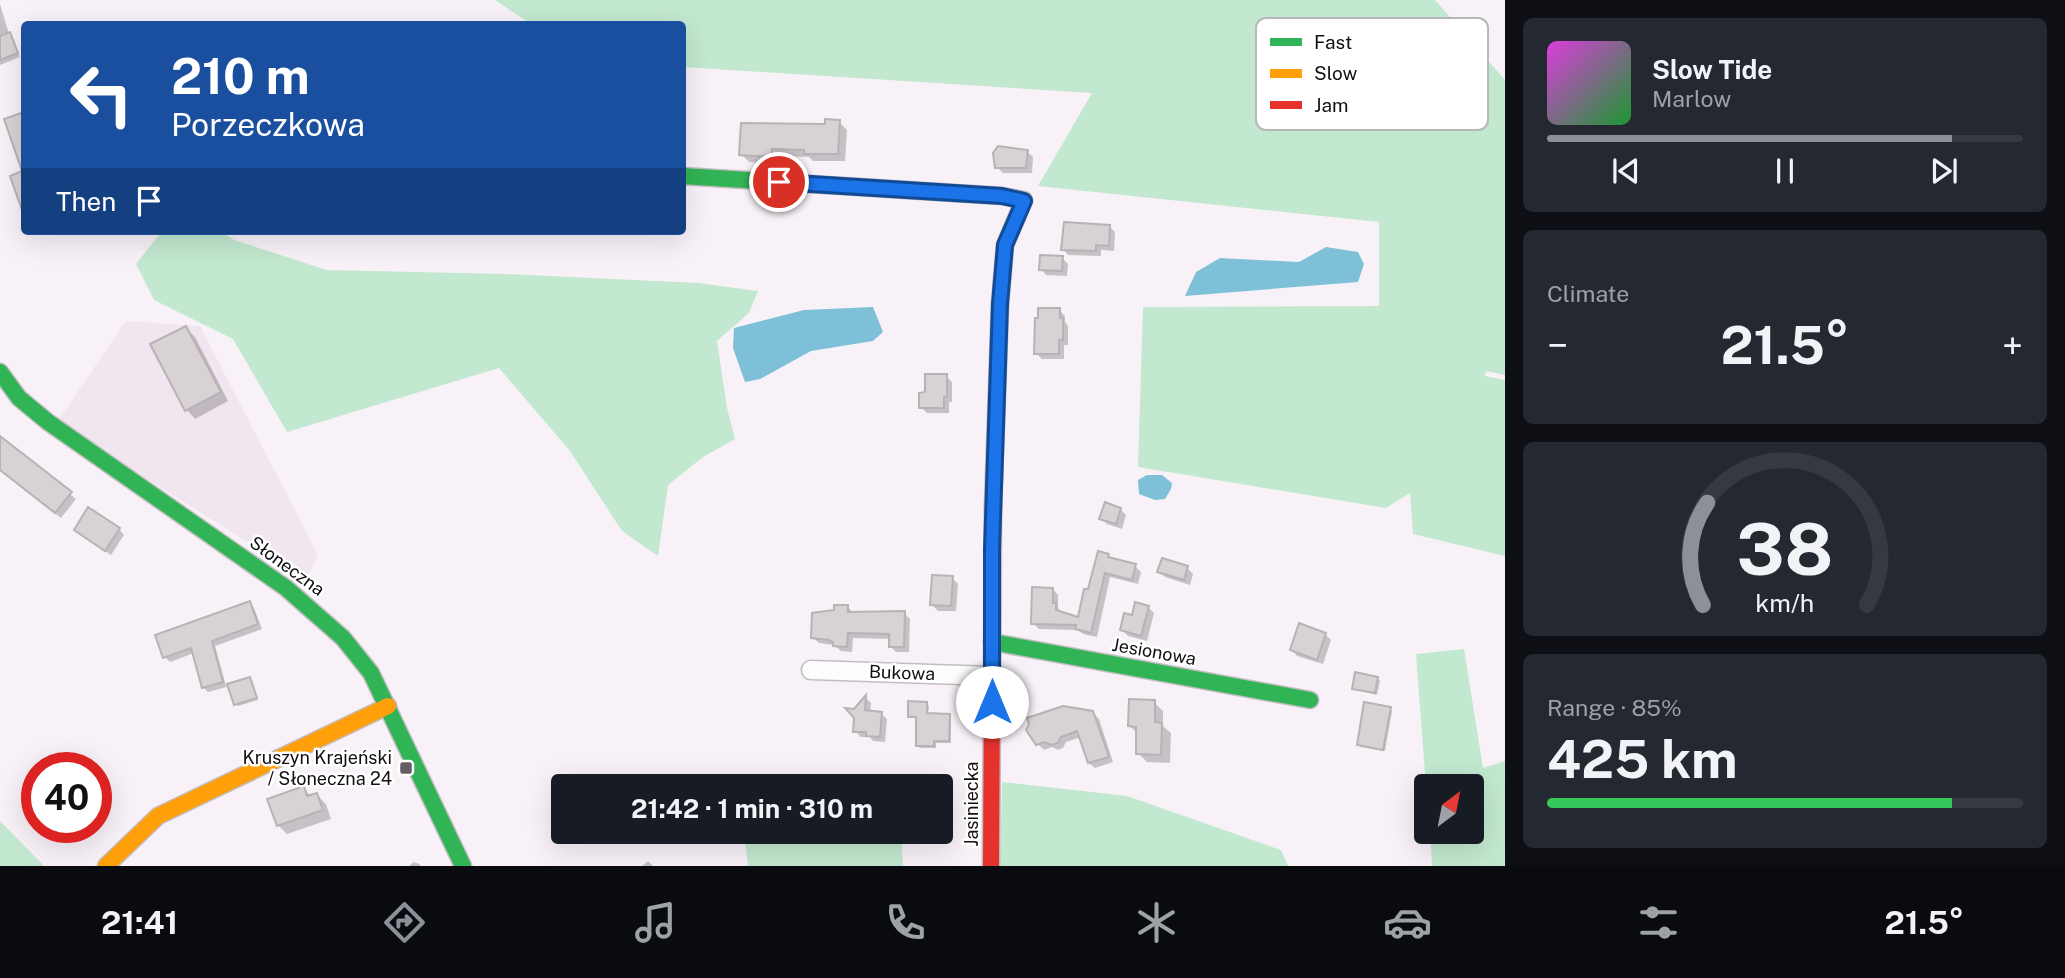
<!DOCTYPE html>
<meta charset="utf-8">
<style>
body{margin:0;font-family:"Public Sans",sans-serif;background:#242831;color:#f1f3f6;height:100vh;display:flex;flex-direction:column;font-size:26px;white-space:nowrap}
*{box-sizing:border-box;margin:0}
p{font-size:23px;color:#9ea1a6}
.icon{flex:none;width:38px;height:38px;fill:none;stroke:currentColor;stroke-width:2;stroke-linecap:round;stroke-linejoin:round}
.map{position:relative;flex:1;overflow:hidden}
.panel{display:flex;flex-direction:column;gap:18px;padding:18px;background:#0d0f14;width:560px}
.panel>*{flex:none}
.top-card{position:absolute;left:21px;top:21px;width:665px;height:214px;border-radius:7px;box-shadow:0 7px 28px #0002;background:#1a4fa0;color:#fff;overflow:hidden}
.needle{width:46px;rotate:32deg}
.controls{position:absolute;left:1414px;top:774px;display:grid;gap:14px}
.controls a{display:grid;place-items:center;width:70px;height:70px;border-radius:7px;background:#171b24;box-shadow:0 7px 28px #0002;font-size:35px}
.speed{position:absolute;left:21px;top:752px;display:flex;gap:14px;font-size:35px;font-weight:700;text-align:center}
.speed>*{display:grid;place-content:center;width:91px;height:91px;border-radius:50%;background:#171b24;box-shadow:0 7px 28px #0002;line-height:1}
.speed .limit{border:10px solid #d22;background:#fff;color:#111}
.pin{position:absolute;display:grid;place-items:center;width:60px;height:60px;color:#fff;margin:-30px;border:4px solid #fff;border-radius:50%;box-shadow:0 2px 7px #0007}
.me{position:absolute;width:77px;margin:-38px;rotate:0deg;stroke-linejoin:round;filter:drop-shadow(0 0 5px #0008)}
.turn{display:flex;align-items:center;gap:24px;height:147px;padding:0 35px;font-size:32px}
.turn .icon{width:91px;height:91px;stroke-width:2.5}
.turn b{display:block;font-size:49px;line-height:60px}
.then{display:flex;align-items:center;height:66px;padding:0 35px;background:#0003;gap:14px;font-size:26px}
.big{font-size:52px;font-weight:700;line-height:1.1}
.panel .card{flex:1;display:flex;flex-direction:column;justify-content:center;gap:10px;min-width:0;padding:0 24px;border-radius:10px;background:#242831}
.panel .dial{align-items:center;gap:0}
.dial svg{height:182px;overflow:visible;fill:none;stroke:#363941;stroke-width:7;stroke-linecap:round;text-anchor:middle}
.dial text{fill:#f1f3f6;stroke:none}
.song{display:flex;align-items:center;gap:21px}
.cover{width:84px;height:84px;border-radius:10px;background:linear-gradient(135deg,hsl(300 70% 55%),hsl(130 70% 35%))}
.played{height:7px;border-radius:4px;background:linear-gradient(90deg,#8c9099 85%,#363941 85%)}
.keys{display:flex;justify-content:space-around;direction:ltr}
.heat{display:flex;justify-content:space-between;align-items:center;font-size:38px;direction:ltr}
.charge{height:10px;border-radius:5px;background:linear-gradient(90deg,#34c759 85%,#363941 0)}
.trip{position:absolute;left:551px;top:774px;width:402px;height:70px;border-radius:7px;background:#171b24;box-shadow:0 7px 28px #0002;font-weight:700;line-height:70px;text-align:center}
.tab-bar{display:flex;height:112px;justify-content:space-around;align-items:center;background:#090b0e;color:#9ea1a6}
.tab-bar .icon{width:49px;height:49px}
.tab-bar .selected{color:#8c9099}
.tab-bar b{font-size:32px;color:#f1f3f6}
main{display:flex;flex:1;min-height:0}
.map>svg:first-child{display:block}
.built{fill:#f1e5f0}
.green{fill:#c2e8cf}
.water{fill:#7ec0d8}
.shadow{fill:#0003}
.building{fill:#d8d2d4;stroke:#b7b2b4;stroke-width:2}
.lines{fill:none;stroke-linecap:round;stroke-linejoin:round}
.street-casing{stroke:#c2bdc2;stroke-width:21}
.fast-casing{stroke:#c2bdc2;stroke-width:19}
.slow-casing{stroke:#c2bdc2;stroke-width:19}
.jam-casing{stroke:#c2bdc2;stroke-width:19}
.street{stroke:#fefdfe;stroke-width:18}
.fast{stroke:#30b455;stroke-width:16}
.slow{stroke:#ff9f0a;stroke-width:16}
.jam{stroke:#e5322d;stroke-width:16}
.route-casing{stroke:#114b97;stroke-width:18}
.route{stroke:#1a73e8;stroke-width:12}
.poi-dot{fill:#625e62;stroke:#fff;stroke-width:2.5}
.labels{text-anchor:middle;stroke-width:5;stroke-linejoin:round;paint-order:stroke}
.street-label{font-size:18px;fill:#120e12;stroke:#fff}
.poi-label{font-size:18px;fill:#120e12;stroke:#fff;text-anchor:end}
.key{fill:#fff;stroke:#b8b7b8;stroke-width:2}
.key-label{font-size:19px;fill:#120e12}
</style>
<main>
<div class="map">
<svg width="1505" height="866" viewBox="0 0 1505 866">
<rect width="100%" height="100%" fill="#f8f2f8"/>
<polygon class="built" points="126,321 200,326 318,555 306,579 57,422"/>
<g class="green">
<polygon points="495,0 1435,0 1505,80 1505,375 1486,371 1485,376 1505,380 1505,556 1413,534 1410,493 1386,508 1138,467 1143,307 1379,306 1379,222 1038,186 1092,93 683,67 682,24 531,24"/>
<polygon points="162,231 221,231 234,240 327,270 506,274 698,283 758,291 749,313 717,341 727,408 735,439 703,457 668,485 658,556 622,531 570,451 499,368 287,432 233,339 154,300 136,264"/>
<polygon points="1464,649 1483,768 1505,761 1505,866 1432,866 1430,831 1472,831 1472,786 1426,786 1416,654"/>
<polygon points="748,775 754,786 718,786 718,784"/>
<polygon points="1002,782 1127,796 1281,850 1288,866 1000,866"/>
<polygon points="0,821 43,865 43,866 0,866"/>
<polygon points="744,831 901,831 903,866 748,866"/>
</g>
<g class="water">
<polygon points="1326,247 1358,252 1364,264 1358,282 1185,296 1196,272 1220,258 1299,262"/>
<polygon points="873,307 883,332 873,341 811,351 760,379 745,382 733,348 734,328 804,310"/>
<polygon points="1147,475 1162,475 1172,483 1171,489 1165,499 1155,500 1139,494 1138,480"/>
</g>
<g class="shadow">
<polygon points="0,4 9,34 13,38 20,57 0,65"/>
<polygon points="24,113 24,172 6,120"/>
<polygon points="839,122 847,130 845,161 813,161 809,157 779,156 779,164 749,162 741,154"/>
<polygon points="1027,152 1033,157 1032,173 1003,173 997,167"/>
<polygon points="1109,226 1115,232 1114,251 1101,250 1101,256 1068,255 1063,249"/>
<polygon points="1062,258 1068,264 1067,276 1046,275 1041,269"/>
<polygon points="1059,310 1065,316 1065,322 1068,326 1068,345 1064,345 1064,359 1042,359 1036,353 1040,320"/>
<polygon points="186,328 195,337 228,401 195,419 187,410"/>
<polygon points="946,376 952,382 952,402 949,402 949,413 927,413 921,407 927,394"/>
<polygon points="0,438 76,499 61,518 0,470"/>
<polygon points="1120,509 1126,515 1122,529 1107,524 1101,518"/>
<polygon points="119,529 124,535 111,555 76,530"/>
<polygon points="1108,555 1113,560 1135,566 1141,572 1138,584 1110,577 1097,637 1083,634 1078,630 1039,629 1033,623 1053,589 1058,595 1058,608 1061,613 1079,619 1089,591"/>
<polygon points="1187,568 1193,574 1190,585 1165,577 1159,572"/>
<polygon points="952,578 958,584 956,611 938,611 932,605"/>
<polygon points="249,603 254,608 262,629 215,646 226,686 250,679 252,681 258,700 238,706 230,686 208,692 203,687 194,653 170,662 165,657"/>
<polygon points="848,607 853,613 904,613 910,619 909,652 896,652 891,647 891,639 853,638 852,652 841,651 834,645 819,643 813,637 835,612"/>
<polygon points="1148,607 1154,613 1147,641 1128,636 1122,630"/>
<polygon points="1325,634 1331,640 1323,664 1297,656 1292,650"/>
<polygon points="1378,678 1380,681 1377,695 1354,689"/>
<polygon points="866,698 871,703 870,712 882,714 887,719 885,742 873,741 870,737 861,737 855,731 855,711"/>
<polygon points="1154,702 1163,711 1163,726 1171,733 1170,763 1147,762 1138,753 1138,734 1130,726"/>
<polygon points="926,703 929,706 928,715 949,715 951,718 951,743 936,743 936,748 920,748 917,745 918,718 910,716"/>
<polygon points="1390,709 1392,711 1385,751 1361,747 1359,745"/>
<polygon points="1093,713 1099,719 1113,762 1095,768 1089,763 1081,737 1066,742 1063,748 1058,750 1052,747 1044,750 1038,744"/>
<polygon points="303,788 312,797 317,795 326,804 331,819 287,834 278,825"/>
<polygon points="648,861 653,866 642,866"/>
<polygon points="414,862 419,864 421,866 409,866"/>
</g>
<g class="building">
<polygon points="10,32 18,53 0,60 0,36"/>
<polygon points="24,112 24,212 23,213 10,176 22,171 4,119"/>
<polygon points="825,119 840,120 838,154 804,154 804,150 772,149 772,157 739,155 741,123 825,124"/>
<polygon points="998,146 1028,150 1026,168 995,168 993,153"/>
<polygon points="1064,222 1110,225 1109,246 1096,245 1096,251 1061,250"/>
<polygon points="1040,255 1063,256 1062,271 1039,270"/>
<polygon points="1038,308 1060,308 1060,318 1063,318 1063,340 1059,340 1059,354 1034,354 1035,318 1038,318"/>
<polygon points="186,326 221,392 185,411 150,344"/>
<polygon points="925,374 947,374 947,397 944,397 944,408 919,408 919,393 925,392"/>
<polygon points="0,436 72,492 55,513 0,470"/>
<polygon points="1105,502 1121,508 1116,524 1099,519"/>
<polygon points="88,507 120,528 105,551 74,530"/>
<polygon points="1098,551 1109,554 1108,557 1136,564 1132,580 1105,573 1091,633 1075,629 1076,625 1031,624 1032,587 1053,588 1053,603 1056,603 1056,610 1078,617 1084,589 1088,589"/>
<polygon points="1162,558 1188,566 1184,580 1157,572"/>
<polygon points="932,575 953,576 951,606 930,605"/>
<polygon points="250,601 258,624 212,641 223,682 202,688 191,648 163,658 155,635"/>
<polygon points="1135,602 1149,606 1141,636 1120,630 1124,613 1132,615"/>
<polygon points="834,605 848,605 848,612 905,611 904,647 889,647 889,634 848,633 847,647 833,646 833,642 829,640 811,638 812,613 834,610"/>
<polygon points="1299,623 1326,633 1317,660 1290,650"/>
<polygon points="1355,672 1378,677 1375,693 1352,689"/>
<polygon points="250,677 257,698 234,705 227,684"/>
<polygon points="866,695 865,710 882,712 880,737 866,736 866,732 853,732 854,718 845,708 854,709"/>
<polygon points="1129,699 1155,700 1155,722 1162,723 1161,755 1136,754 1136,727 1128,726"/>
<polygon points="908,701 927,702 927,713 950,714 949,741 934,741 934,746 916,746 916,717 908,717"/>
<polygon points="1364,702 1391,707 1383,750 1357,745"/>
<polygon points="1063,706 1093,711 1109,757 1088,763 1077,731 1061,737 1058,743 1051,745 1045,742 1036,745 1026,730 1029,724 1027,718"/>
<polygon points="304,786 307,796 317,793 323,810 277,826 267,799"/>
</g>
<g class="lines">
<defs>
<polyline id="street" points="811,670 992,676"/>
<g id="fast">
<polyline points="682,176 1002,196 1024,200 1005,245 1000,304 993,505"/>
<polyline points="0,372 19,398 48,422 286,588 343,638 371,673 463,866"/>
<polyline points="992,642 1310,700"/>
</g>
<polyline id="slow" points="106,866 158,816 388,706"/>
<polyline id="jam" points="991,866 993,505"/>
</defs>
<use href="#street" class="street-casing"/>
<use href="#fast" class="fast-casing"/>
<use href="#slow" class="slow-casing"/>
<use href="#jam" class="jam-casing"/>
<use href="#street" class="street"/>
<use href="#fast" class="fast"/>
<use href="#slow" class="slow"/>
<use href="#jam" class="jam"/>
</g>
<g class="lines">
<defs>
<polyline id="route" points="779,182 1002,196 1024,201 1005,245 1000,304 992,549 992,702"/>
</defs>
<use href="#route" class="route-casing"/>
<use href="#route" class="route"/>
</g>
<rect class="poi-dot" x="399" y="761" width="14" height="14" rx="3.5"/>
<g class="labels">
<g class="street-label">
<text transform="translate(287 566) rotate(36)" y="6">Słoneczna</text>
<text transform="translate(1154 652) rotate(10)" y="6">Jesionowa</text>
<text transform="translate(902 673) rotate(2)" y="6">Bukowa</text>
<text transform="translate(972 804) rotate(-90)" y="6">Jasiniecka</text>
</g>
<g class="poi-label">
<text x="392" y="764">Kruszyn Krajeński<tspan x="392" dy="21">/ Słoneczna 24</tspan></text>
</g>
</g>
<rect x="1256" y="18" width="232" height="112" rx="10" class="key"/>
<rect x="1270" y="38" width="32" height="8" fill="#30b455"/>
<rect x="1270" y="69" width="32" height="9" fill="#ff9f0a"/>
<rect x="1270" y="101" width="32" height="8" fill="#e5322d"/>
<g class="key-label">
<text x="1314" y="49">Fast</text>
<text x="1314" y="80">Slow</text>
<text x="1314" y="112">Jam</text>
</g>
</svg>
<div class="controls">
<a><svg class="needle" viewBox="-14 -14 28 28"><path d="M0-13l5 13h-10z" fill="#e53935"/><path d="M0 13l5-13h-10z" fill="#9ea1a6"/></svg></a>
</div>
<div class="speed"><div class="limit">40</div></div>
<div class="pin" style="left:779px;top:182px;background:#d93025"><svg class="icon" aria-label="arrive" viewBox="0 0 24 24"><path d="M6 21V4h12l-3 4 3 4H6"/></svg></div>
<svg class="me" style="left:992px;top:702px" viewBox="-20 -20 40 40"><circle r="19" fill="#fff"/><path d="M0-13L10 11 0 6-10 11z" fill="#1a73e8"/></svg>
<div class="trip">21:42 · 1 min · 310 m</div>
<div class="top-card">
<div class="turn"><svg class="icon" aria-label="left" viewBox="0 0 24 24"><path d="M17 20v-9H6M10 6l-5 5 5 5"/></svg><div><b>210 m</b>Porzeczkowa</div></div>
<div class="then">Then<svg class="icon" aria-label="arrive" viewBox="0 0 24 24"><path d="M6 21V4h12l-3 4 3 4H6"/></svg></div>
</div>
</div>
<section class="panel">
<div class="card">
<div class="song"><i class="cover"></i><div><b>Slow Tide</b><p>Marlow</p></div></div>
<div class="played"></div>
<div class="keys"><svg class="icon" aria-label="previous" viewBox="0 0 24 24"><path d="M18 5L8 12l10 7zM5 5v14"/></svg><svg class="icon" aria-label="pause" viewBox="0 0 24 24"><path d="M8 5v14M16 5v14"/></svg><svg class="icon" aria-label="next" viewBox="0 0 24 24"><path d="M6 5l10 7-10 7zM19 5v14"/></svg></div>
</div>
<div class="card"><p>Climate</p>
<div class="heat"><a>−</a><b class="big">21.5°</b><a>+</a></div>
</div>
<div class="card dial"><svg viewBox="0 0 100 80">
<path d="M14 69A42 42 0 1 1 86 69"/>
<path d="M14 69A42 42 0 0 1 16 24" stroke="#8c9099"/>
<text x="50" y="56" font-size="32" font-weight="700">38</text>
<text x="50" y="72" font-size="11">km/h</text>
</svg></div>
<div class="card"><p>Range · 85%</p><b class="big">425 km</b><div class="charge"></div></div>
</section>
</main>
<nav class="tab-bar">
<b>21:41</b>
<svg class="icon selected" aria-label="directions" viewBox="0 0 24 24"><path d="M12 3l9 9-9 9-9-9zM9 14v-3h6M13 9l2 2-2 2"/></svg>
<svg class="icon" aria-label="music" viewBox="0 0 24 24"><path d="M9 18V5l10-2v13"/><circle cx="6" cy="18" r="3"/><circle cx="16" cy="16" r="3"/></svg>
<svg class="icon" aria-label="phone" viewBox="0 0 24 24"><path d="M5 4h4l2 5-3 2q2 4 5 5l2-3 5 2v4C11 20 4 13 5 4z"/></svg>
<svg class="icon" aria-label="climate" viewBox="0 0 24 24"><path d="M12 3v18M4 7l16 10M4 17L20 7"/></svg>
<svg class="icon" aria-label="car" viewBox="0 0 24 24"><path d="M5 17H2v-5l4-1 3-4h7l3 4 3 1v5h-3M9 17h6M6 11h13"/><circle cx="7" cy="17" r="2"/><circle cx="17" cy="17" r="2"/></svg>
<svg class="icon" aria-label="filters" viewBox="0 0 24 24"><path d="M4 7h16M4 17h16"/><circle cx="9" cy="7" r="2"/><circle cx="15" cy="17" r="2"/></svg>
<b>21.5°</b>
</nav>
